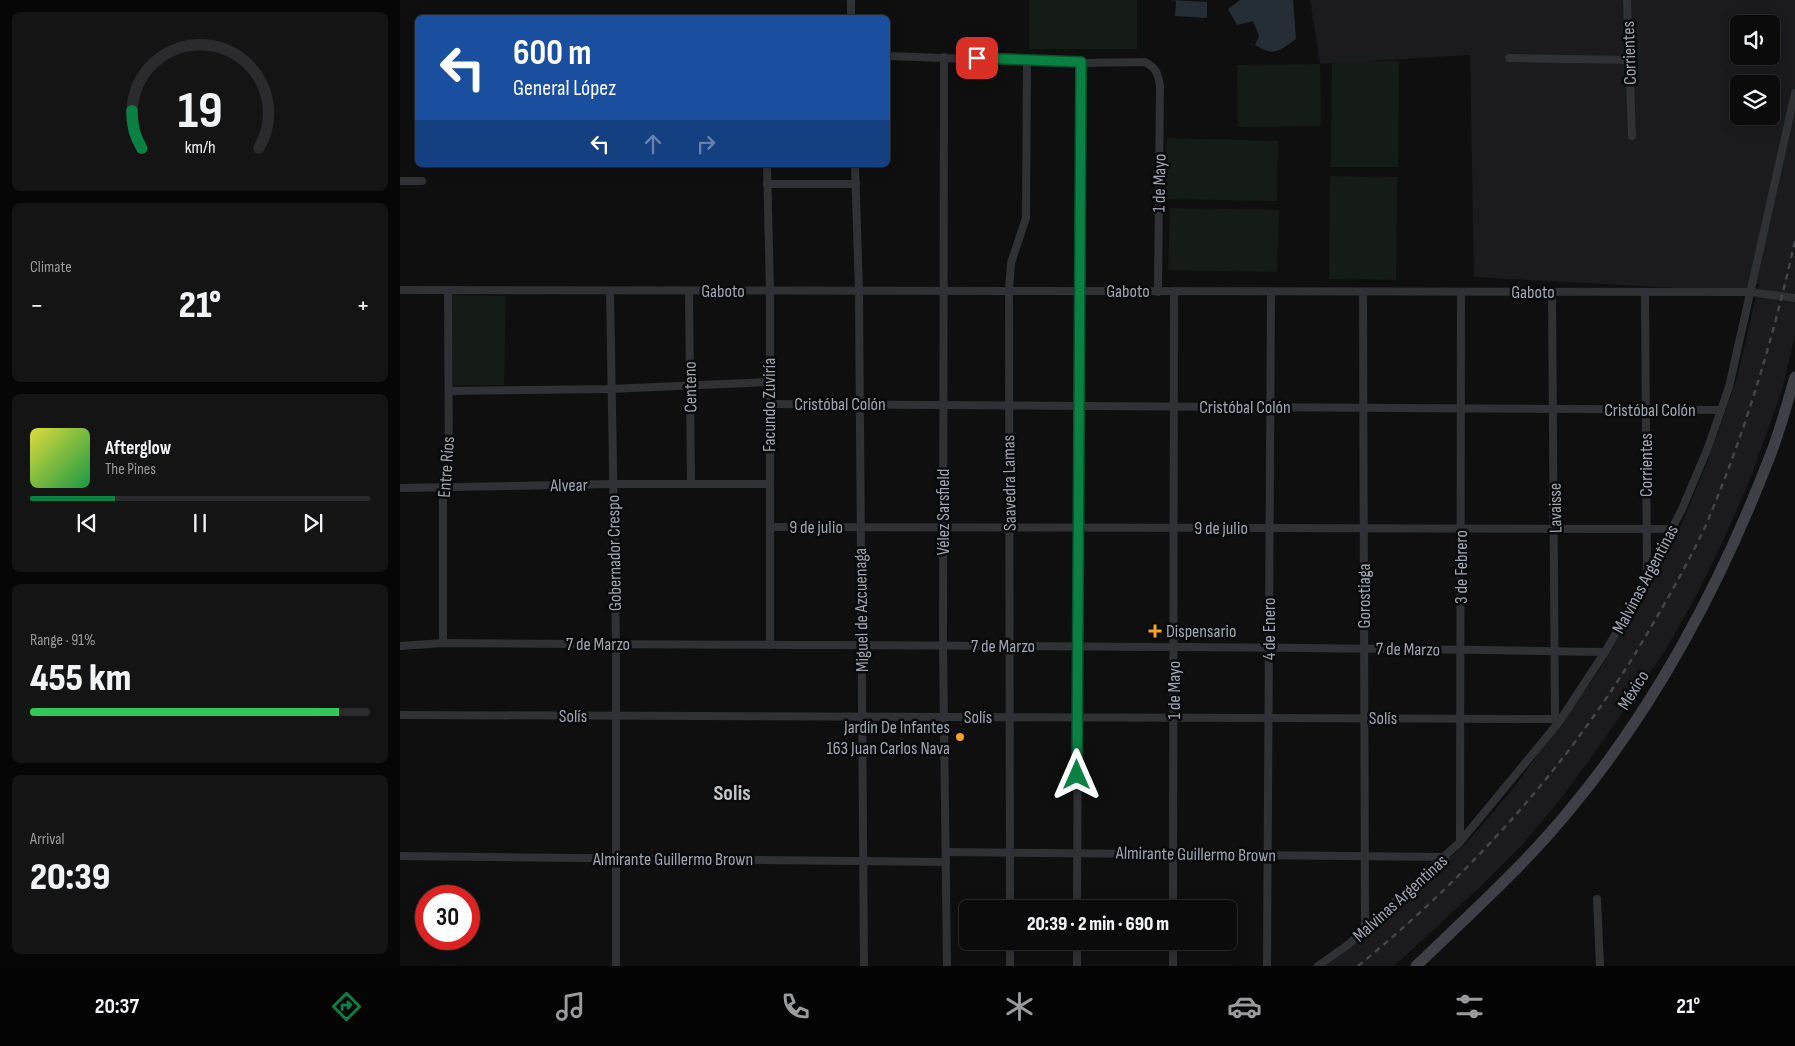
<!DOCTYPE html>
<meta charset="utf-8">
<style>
body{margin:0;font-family:"Sofia Sans Condensed",sans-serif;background:#141415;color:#f1f3f6;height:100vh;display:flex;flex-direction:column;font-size:19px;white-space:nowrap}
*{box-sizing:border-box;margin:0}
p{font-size:16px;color:#9a9b9d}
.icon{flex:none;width:28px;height:28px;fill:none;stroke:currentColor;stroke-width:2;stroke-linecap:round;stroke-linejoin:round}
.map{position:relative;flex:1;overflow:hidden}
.details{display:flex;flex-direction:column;gap:12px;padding:12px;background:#060607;width:400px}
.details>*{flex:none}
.banner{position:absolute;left:15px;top:15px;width:475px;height:152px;border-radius:8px;box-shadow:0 2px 12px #0003,0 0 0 1px #2b2b2d;background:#1a4fa0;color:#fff;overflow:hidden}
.tools{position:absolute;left:1330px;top:15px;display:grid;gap:10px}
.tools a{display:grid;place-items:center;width:50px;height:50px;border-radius:8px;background:#0b0b0c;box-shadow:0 2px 12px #0003,0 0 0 1px #2b2b2d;font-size:25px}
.speed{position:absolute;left:15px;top:885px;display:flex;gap:10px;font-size:25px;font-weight:700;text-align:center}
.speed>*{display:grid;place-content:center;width:65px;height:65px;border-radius:50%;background:#0b0b0c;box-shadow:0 2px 12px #0003,0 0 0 1px #2b2b2d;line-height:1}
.speed .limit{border:8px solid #d22;background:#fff;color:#111}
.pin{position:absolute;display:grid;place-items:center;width:42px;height:42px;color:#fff;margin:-21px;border-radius:10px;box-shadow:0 2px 8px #0006}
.me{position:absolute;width:55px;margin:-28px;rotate:0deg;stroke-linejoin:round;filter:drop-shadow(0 0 4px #0008)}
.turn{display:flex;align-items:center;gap:18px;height:105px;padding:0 15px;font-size:22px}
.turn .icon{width:65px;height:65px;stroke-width:2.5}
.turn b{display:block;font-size:35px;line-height:42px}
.lanes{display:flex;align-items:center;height:48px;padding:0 15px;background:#0003;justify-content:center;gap:25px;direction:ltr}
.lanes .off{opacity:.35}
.big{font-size:38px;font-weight:800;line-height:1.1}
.details .tile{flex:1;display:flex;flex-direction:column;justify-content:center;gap:8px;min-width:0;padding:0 18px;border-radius:8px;background:#141415}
.details .dial{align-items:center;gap:0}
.dial svg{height:130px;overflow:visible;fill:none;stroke:#2b2b2d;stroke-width:7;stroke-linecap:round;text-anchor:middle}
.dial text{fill:#f1f3f6;stroke:none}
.song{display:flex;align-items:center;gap:15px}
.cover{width:60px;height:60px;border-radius:8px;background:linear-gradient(135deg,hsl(60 70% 55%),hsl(140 70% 35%))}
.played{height:5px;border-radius:2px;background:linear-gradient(90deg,#0b8043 25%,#2b2b2d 25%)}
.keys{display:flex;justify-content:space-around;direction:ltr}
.heat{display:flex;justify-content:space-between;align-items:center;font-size:28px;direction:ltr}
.charge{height:8px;border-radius:4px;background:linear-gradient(90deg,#34c759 91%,#2b2b2d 0)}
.trip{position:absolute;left:559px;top:900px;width:278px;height:50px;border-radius:8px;background:#0b0b0c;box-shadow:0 2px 12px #0003,0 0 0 1px #2b2b2d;font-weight:800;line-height:50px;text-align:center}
.dock{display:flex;height:80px;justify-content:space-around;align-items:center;background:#040405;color:#9a9b9d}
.dock .icon{width:35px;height:35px}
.dock .selected{color:#0b8043}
.dock b{font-size:22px;color:#f1f3f6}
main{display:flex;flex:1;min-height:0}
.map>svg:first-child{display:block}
.built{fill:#1b1b1d;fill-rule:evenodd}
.green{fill:#151b16}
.water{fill:#252e34}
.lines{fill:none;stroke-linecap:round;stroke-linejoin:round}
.street{stroke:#303135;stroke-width:8}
.secondary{stroke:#3e4045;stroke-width:11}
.rail{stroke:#43454a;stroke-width:2.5;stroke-dasharray:6 5;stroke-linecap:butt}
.route-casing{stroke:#07532c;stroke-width:12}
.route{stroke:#0b8043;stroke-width:9}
.poi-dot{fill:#f7a321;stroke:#0a0a0b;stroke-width:2}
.labels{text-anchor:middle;stroke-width:5;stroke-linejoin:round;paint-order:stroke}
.street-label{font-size:18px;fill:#9fa6b2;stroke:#0a0a0b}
.poi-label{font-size:18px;fill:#9fa6b2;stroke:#0a0a0b;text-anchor:start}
.district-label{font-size:22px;font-weight:bold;fill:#c0c5ce;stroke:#0a0a0b}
</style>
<main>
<section class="details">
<div class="tile dial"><svg viewBox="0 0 100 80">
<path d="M14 69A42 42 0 1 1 86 69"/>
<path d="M14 69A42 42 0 0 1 8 46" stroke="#0b8043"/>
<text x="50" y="56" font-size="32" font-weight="700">19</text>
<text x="50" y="72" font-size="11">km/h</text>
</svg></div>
<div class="tile"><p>Climate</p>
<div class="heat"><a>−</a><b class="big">21°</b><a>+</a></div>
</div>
<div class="tile">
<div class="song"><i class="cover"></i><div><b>Afterglow</b><p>The Pines</p></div></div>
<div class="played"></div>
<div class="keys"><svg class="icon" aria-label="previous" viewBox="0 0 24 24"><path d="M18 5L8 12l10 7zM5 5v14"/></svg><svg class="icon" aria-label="pause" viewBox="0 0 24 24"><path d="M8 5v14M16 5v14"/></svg><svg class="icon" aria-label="next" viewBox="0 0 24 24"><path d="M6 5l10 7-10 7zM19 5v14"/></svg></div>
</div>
<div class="tile"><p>Range · 91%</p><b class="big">455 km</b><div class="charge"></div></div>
<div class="tile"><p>Arrival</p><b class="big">20:39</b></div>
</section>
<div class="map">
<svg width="1395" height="966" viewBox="0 0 1395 966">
<rect width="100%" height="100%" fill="#0f0f10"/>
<path class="built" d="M 910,0 L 1395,0 L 1395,336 L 1382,390 L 1351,477 L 1324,539 L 1297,594 L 1265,651 L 1195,752 L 1160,800 L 1123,844 L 1079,888 L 994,966 L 926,966 L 981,923 L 1068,841 L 1112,790 L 1198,672 L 1253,580 L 1280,528 L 1307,463 L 1337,378 L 1359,284 L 1352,284 L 1350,292 L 1074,277 L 1070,55 L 920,64 ZM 1339,24 L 1371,24 L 1371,56 L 1339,56 ZM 1339,84 L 1371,84 L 1371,116 L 1339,116 Z"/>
<g class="green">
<rect x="629" y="0" width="108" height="49"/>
<polygon points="932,61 999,61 998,167 931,167"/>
<polygon points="920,64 921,126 838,127 837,65"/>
<polygon points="767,138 878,141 877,201 765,199"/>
<polygon points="930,176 997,177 996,280 929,279"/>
<polygon points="770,208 879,210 877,272 768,270"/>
<polygon points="51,295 106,296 104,385 53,385"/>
</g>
<g class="water">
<polygon points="771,0 807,2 807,18 775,16 776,1"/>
<path d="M 840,0 L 893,0 L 896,39 C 879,51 875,57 855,45 L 859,36 L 853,21 L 837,25 L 828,9 Z"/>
</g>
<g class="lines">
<g class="street">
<polyline points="451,0 451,18"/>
<polyline points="1227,0 1232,136"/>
<path d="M 488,56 L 681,63 L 745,62 C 756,68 758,73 760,86 L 758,292"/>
<polyline points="544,57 543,646 547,966"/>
<polyline points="1109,58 1229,60"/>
<polyline points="367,165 370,291 370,645"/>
<polyline points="455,165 459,291 464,966"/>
<polyline points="0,181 22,181"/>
<polyline points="367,184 456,184"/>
<polyline points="0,290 1350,292 1395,298"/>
<polyline points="210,291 216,644 216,966"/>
<polyline points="289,291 291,484"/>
<polyline points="963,292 965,930"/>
<polyline points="1152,292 1155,719 1158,721"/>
<polyline points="1245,292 1247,575"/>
<polyline points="49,391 210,389 369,382"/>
<polyline points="369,404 1321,410"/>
<polyline points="0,488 212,484 369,484"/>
<polyline points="370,527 1273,529"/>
<polyline points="43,643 43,498 49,479 48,290"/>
<path d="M 0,646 L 43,643 C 430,646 818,645 1205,652"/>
<polyline points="0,715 1155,719"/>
<polyline points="1060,842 1061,292"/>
<polyline points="546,852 1046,857"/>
<polyline points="0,856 546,862"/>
<polyline points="1197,899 1200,966"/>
<polyline points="610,909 609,291 611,263 626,218 627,60"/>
<polyline points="677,909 681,63"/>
<polyline points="773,909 774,291"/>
<polyline points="610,941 610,966"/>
<polyline points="677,966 677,941"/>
<polyline points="773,966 773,941"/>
<polyline points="867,966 871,292"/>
<polyline points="918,966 949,944 1060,842 1159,722 1205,652 1236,599 1282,509 1307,450 1329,387 1395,93"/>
</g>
<path class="secondary" d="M 1016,966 C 1069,915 1125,865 1172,807 C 1257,704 1322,581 1370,456 C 1380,431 1387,403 1395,377"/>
<path class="rail" d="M 958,966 C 1077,869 1177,756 1254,622 C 1272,591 1290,559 1305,527 C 1345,434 1373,339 1395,241"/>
</g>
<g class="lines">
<defs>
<polyline id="route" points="577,58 681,62 677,775"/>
</defs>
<use href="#route" class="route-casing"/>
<use href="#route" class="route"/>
</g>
<g class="poi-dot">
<path d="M752.5 623.5h5v5h5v5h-5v5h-5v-5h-5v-5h5z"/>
<circle cx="560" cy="737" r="5"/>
</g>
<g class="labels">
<g class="street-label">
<text transform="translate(1229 53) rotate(-92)" y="6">Corrientes</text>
<text transform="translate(759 183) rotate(-89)" y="6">1 de Mayo</text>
<text x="323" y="297">Gaboto</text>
<text x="728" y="297">Gaboto</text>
<text x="1133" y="298">Gaboto</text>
<text transform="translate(290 387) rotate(-91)" y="6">Centeno</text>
<text x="440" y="410">Cristóbal Colón</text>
<text transform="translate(369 405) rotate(-90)" y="6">Facundo Zuviría</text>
<text x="845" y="413">Cristóbal Colón</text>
<text x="1250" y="416">Cristóbal Colón</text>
<text transform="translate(1246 465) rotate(-90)" y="6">Corrientes</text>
<text transform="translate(46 467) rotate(-86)" y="6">Entre Ríos</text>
<text transform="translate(609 483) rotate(-91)" y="6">Saavedra Lamas</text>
<text transform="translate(169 485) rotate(-1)" y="6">Alvear</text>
<text transform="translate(1155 508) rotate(-91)" y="6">Lavaisse</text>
<text transform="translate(543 512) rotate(-90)" y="6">Vélez Sarsfield</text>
<text x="416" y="533">9 de julio</text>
<text x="821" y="534">9 de julio</text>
<text transform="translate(214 553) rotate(-91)" y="6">Gobernador Crespo</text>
<text transform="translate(1061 567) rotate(-90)" y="6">3 de Febrero</text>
<text transform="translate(1245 579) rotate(-62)" y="6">Malvinas Argentinas</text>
<text transform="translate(964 596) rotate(-90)" y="6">Gorostiaga</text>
<text transform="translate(461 610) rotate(-91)" y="6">Miguel de Azcuenaga</text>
<text transform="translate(869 629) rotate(-90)" y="6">4 de Enero</text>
<text x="198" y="650">7 de Marzo</text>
<text x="603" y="652">7 de Marzo</text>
<text transform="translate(1008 649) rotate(1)" y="6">7 de Marzo</text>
<text transform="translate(774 690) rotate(-90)" y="6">1 de Mayo</text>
<text transform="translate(1233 690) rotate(-58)" y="6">México</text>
<text x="173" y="722">Solís</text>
<text x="578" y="723">Solís</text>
<text x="983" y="724">Solís</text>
<text transform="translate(796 854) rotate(1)" y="6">Almirante Guillermo Brown</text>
<text x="273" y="865">Almirante Guillermo Brown</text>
<text transform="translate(1000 898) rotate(-42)" y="6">Malvinas Argentinas</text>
</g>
<g class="poi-label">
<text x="766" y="637">Dispensario</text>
<text x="550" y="733" text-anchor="end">Jardín De Infantes<tspan x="550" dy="21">163 Juan Carlos Nava</tspan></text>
</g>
<g class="district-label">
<text x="332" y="800">Solis</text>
</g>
</g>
</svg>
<div class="tools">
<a><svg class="icon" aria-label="sound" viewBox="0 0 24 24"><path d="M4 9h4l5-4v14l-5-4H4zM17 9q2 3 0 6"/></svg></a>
<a><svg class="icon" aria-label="layers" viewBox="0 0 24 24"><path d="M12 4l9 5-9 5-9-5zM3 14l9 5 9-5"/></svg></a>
</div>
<div class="speed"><div class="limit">30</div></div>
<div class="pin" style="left:577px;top:58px;background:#d93025"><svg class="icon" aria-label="arrive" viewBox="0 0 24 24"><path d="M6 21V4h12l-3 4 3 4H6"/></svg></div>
<svg class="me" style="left:677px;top:775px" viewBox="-20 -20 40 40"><path d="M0-17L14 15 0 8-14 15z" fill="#0b8043" stroke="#fff" stroke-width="4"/></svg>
<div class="trip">20:39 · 2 min · 690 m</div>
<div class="banner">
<div class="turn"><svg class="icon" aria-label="left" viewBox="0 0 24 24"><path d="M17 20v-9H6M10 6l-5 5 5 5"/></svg><div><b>600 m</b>General López</div></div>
<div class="lanes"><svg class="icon" aria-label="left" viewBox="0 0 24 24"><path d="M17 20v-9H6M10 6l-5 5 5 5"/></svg><svg class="icon off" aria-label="ahead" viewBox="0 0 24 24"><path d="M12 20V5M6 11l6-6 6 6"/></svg><svg class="icon off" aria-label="right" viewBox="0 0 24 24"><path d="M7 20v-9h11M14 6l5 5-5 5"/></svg></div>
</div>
</div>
</main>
<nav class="dock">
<b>20:37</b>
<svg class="icon selected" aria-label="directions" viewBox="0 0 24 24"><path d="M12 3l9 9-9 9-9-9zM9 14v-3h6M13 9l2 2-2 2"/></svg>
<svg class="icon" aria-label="music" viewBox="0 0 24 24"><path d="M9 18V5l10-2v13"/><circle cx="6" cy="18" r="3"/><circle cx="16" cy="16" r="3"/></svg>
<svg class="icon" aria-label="phone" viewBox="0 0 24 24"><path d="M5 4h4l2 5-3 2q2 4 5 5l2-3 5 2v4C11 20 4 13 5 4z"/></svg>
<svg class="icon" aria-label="climate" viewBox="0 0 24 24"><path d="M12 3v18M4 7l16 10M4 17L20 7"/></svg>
<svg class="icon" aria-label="car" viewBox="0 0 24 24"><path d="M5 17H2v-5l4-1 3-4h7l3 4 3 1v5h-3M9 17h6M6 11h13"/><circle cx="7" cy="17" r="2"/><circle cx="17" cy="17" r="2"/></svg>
<svg class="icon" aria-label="filters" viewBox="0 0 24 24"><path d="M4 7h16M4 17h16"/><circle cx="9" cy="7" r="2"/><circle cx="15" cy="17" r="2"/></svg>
<b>21°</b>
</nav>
